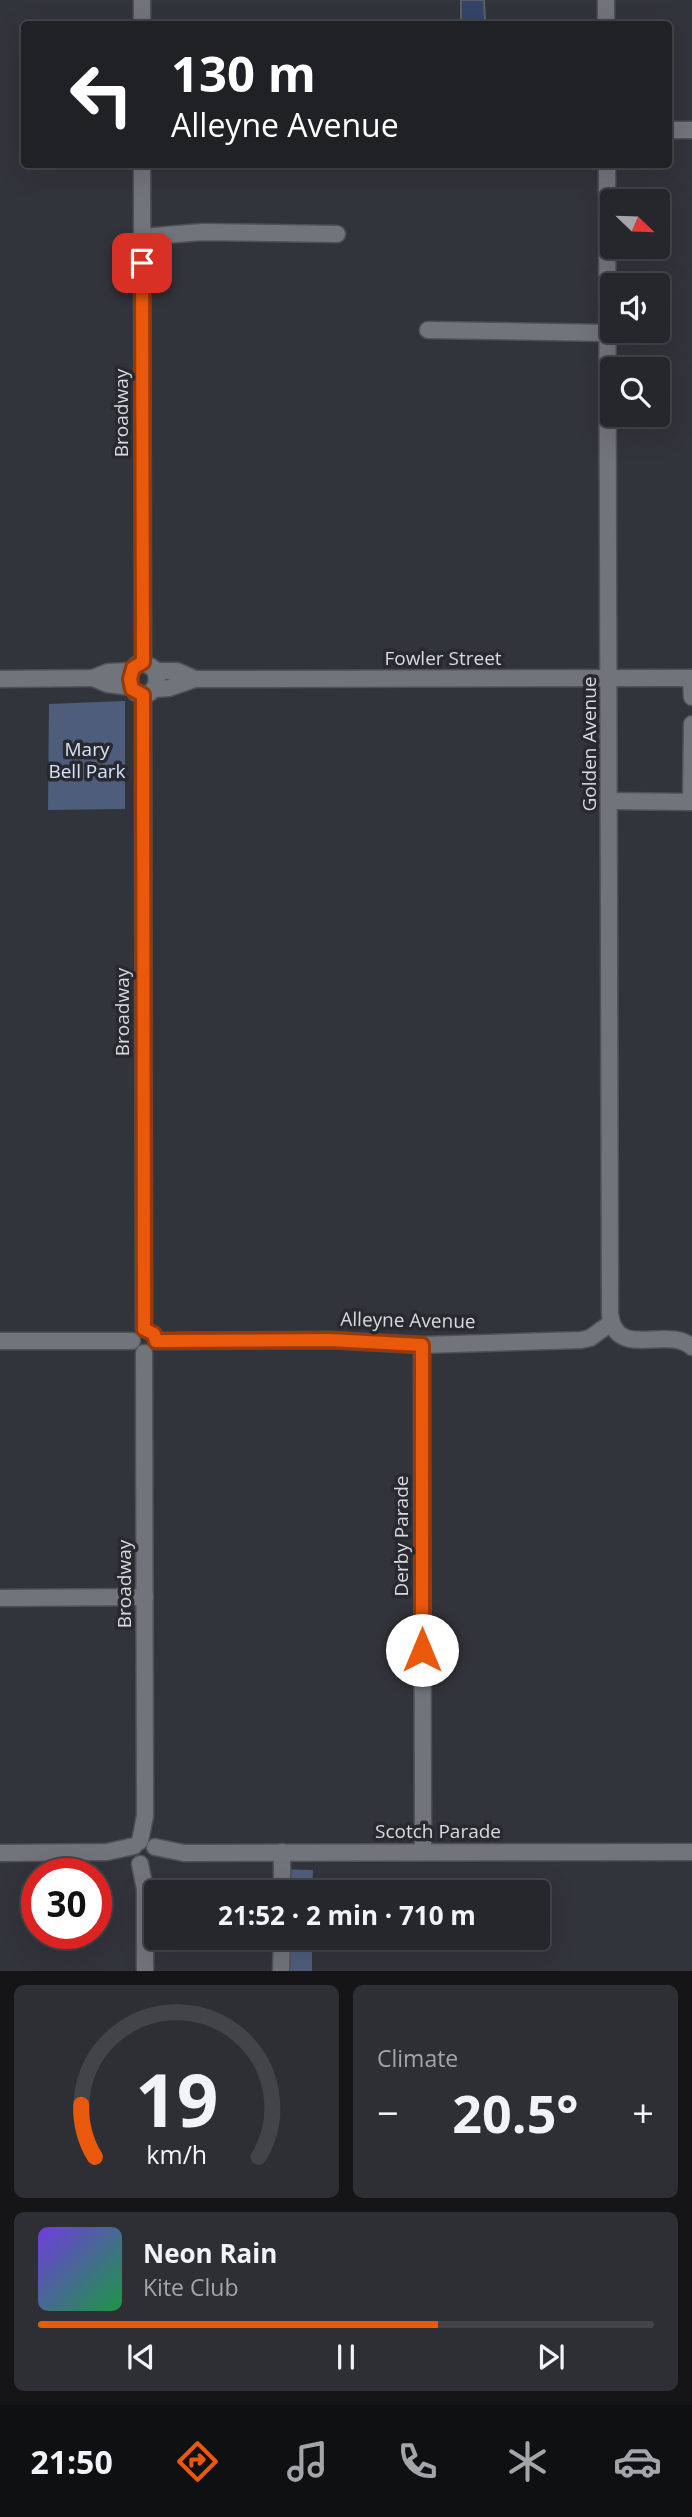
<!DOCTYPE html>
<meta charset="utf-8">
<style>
body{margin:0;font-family:"Open Sans",sans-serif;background:#2e2f34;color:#f1f3f6;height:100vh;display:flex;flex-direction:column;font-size:26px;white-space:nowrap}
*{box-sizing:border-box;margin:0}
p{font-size:23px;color:#a4a5a9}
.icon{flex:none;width:38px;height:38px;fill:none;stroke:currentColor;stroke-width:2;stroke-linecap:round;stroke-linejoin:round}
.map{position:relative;height:1971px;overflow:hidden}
.side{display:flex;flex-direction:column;gap:14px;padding:14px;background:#151518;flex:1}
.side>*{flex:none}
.top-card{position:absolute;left:21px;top:21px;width:651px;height:147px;border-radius:7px;box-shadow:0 7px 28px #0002,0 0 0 2px #424448;background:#202124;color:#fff;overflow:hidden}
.needle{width:46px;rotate:113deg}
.buttons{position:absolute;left:600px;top:189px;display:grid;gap:14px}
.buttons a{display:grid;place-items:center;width:70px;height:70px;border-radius:7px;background:#26272c;box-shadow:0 7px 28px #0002,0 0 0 2px #424448;font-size:35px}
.speed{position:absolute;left:21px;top:1858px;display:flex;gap:14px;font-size:35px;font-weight:700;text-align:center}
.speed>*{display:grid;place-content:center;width:91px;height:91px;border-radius:50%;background:#26272c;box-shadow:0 7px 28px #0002,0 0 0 2px #424448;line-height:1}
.speed .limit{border:10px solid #d22;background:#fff;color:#111}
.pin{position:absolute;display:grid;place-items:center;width:60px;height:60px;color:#fff;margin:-30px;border-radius:14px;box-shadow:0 4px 10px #0006}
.me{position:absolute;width:77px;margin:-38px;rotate:0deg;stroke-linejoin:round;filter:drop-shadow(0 0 5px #0008)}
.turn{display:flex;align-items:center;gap:24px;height:147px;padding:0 35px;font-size:32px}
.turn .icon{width:91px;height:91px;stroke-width:2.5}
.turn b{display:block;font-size:49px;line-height:60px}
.big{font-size:52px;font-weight:700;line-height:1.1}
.side .widget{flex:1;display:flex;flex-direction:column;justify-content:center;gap:10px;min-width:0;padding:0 24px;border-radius:10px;background:#2e2f34}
.side .dial{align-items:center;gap:0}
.dial svg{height:182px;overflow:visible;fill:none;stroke:#424448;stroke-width:7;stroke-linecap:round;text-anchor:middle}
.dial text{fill:#f1f3f6;stroke:none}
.song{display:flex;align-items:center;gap:21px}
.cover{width:84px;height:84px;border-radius:10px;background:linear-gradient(135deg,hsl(260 70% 55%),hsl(140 70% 35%))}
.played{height:7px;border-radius:4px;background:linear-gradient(90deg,#ea580c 65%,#424448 65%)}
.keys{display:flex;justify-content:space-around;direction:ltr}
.heat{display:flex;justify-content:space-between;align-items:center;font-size:38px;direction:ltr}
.side .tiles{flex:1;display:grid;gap:14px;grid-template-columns:1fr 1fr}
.widget:last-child{grid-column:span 2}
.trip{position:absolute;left:144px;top:1880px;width:406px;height:70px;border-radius:7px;background:#26272c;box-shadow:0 7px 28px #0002,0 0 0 2px #424448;font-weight:700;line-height:70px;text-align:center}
.tab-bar{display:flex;height:112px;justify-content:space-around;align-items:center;background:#0f1012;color:#a4a5a9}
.tab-bar .icon{width:49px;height:49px}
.tab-bar .active{color:#ea580c}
.tab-bar b{font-size:32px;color:#f1f3f6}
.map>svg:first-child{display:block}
.green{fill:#4f5d7c}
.building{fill:#354469;stroke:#5b5e65;stroke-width:2}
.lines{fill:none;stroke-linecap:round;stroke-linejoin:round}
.minor-casing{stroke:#4e5157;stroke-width:19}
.minor{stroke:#71747b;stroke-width:16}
.route-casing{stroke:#983908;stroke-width:18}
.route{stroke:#ea580c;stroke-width:12}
.labels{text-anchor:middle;stroke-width:7;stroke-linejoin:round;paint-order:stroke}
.street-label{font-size:19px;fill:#d8dade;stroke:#282a30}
.park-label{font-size:19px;fill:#d5e2fc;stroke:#282a30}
</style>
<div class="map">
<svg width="692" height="1971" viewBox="0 0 692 1971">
<rect width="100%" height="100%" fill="#32343b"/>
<g class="green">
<polygon points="125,701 125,809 48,810 49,704"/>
<polygon points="276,1869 313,1870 312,1892 276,1892"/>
<rect x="276" y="1937" width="36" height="34"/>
</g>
<polygon class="building" points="461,0 484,0 485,20 461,21"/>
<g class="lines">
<defs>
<g id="minor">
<polyline points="142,0 142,24"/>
<polyline points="606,0 606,24"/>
<polyline points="668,130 692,130"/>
<polyline points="142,164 143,662"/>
<path d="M 607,164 L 610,1314 C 616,1361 667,1325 692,1347"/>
<polyline points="142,237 202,232 337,234"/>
<polyline points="428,330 608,333"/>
<path d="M 143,662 L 153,668 C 160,678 157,690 146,695 L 136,693 L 130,685 C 129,674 132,665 143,662 Z"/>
<polyline points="156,671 177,671 195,679"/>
<polyline points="93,678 107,684 131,687"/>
<polyline points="691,678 692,697"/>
<polyline points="0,679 93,678 108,672 131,671"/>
<polyline points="154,689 169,688 195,679 692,678"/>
<polyline points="143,695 144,1329"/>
<polyline points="610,801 691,802 692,724"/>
<polyline points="0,1341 132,1341"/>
<polyline points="156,1341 330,1340 422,1345 581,1340 590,1338 611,1323"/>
<polyline points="422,1345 423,1852"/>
<polyline points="0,1598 145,1597"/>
<polyline points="140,1841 145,1816 144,1353"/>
<polyline points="155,1847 184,1853 692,1852"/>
<polyline points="0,1853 107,1852 134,1846"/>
<polyline points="140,1864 145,1889 145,1971"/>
<polyline points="282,1892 282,1852"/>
<polyline points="281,1971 282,1937"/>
</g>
</defs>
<use href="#minor" class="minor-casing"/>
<use href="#minor" class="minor"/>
</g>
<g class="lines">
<defs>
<polyline id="route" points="142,263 143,662 133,668 130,679 132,689 143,695 144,1329 154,1334 156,1341 330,1340 422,1345 422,1650"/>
</defs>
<use href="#route" class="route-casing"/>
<use href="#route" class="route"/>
</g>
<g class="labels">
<g class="street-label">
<text transform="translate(121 413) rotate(-90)" y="7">Broadway</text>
<text x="443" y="665">Fowler Street</text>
<text transform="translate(589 744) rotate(-90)" y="7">Golden Avenue</text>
<text transform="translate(122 1012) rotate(-90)" y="7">Broadway</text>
<text transform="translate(408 1320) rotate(1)" y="7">Alleyne Avenue</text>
<text transform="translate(401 1536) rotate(-90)" y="7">Derby Parade</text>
<text transform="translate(124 1584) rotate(-90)" y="7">Broadway</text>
<text x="438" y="1838">Scotch Parade</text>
</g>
<g class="park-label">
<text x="87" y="756">Mary<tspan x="87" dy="22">Bell Park</tspan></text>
</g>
</g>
</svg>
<div class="buttons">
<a><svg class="needle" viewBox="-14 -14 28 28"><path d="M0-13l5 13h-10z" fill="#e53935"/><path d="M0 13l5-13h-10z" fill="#a4a5a9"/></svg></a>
<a><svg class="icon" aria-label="sound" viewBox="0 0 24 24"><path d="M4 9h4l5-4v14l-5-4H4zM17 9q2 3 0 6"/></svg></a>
<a><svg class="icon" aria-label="search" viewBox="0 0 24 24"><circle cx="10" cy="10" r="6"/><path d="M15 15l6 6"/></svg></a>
</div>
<div class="speed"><div class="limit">30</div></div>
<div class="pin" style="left:142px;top:263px;background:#d93025"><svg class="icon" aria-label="arrive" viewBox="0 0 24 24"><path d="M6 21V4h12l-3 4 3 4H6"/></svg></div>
<svg class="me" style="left:422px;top:1650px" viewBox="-20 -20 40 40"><circle r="19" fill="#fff"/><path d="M0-13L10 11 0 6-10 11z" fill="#ea580c"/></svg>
<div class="trip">21:52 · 2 min · 710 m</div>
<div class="top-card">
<div class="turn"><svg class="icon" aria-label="left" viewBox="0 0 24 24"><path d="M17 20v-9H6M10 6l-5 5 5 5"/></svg><div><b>130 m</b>Alleyne Avenue</div></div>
</div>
</div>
<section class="side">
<div class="tiles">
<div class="widget dial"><svg viewBox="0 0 100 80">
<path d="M14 69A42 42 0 1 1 86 69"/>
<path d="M14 69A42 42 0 0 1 8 46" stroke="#ea580c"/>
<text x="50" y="56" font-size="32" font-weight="700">19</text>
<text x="50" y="72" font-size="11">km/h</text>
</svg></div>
<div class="widget"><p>Climate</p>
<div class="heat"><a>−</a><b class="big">20.5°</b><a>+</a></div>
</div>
<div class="widget">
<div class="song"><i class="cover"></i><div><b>Neon Rain</b><p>Kite Club</p></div></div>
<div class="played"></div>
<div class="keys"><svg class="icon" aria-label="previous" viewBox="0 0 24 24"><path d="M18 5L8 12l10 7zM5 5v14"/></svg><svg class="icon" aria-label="pause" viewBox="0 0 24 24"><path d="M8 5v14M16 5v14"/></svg><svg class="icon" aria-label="next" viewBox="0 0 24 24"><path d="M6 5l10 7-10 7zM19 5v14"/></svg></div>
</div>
</div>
</section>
<nav class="tab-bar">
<b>21:50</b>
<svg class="icon active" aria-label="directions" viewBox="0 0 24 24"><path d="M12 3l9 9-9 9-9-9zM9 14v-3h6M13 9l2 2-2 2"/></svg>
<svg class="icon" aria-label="music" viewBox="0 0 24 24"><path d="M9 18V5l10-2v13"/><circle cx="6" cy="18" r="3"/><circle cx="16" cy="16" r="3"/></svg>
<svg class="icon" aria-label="phone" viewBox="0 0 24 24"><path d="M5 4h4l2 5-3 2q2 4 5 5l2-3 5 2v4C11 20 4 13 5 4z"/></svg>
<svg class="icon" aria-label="climate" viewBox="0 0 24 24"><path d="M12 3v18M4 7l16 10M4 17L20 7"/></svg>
<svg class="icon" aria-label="car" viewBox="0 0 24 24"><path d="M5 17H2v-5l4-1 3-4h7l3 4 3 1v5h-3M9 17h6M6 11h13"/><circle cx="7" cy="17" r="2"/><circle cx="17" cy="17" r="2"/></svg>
</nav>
